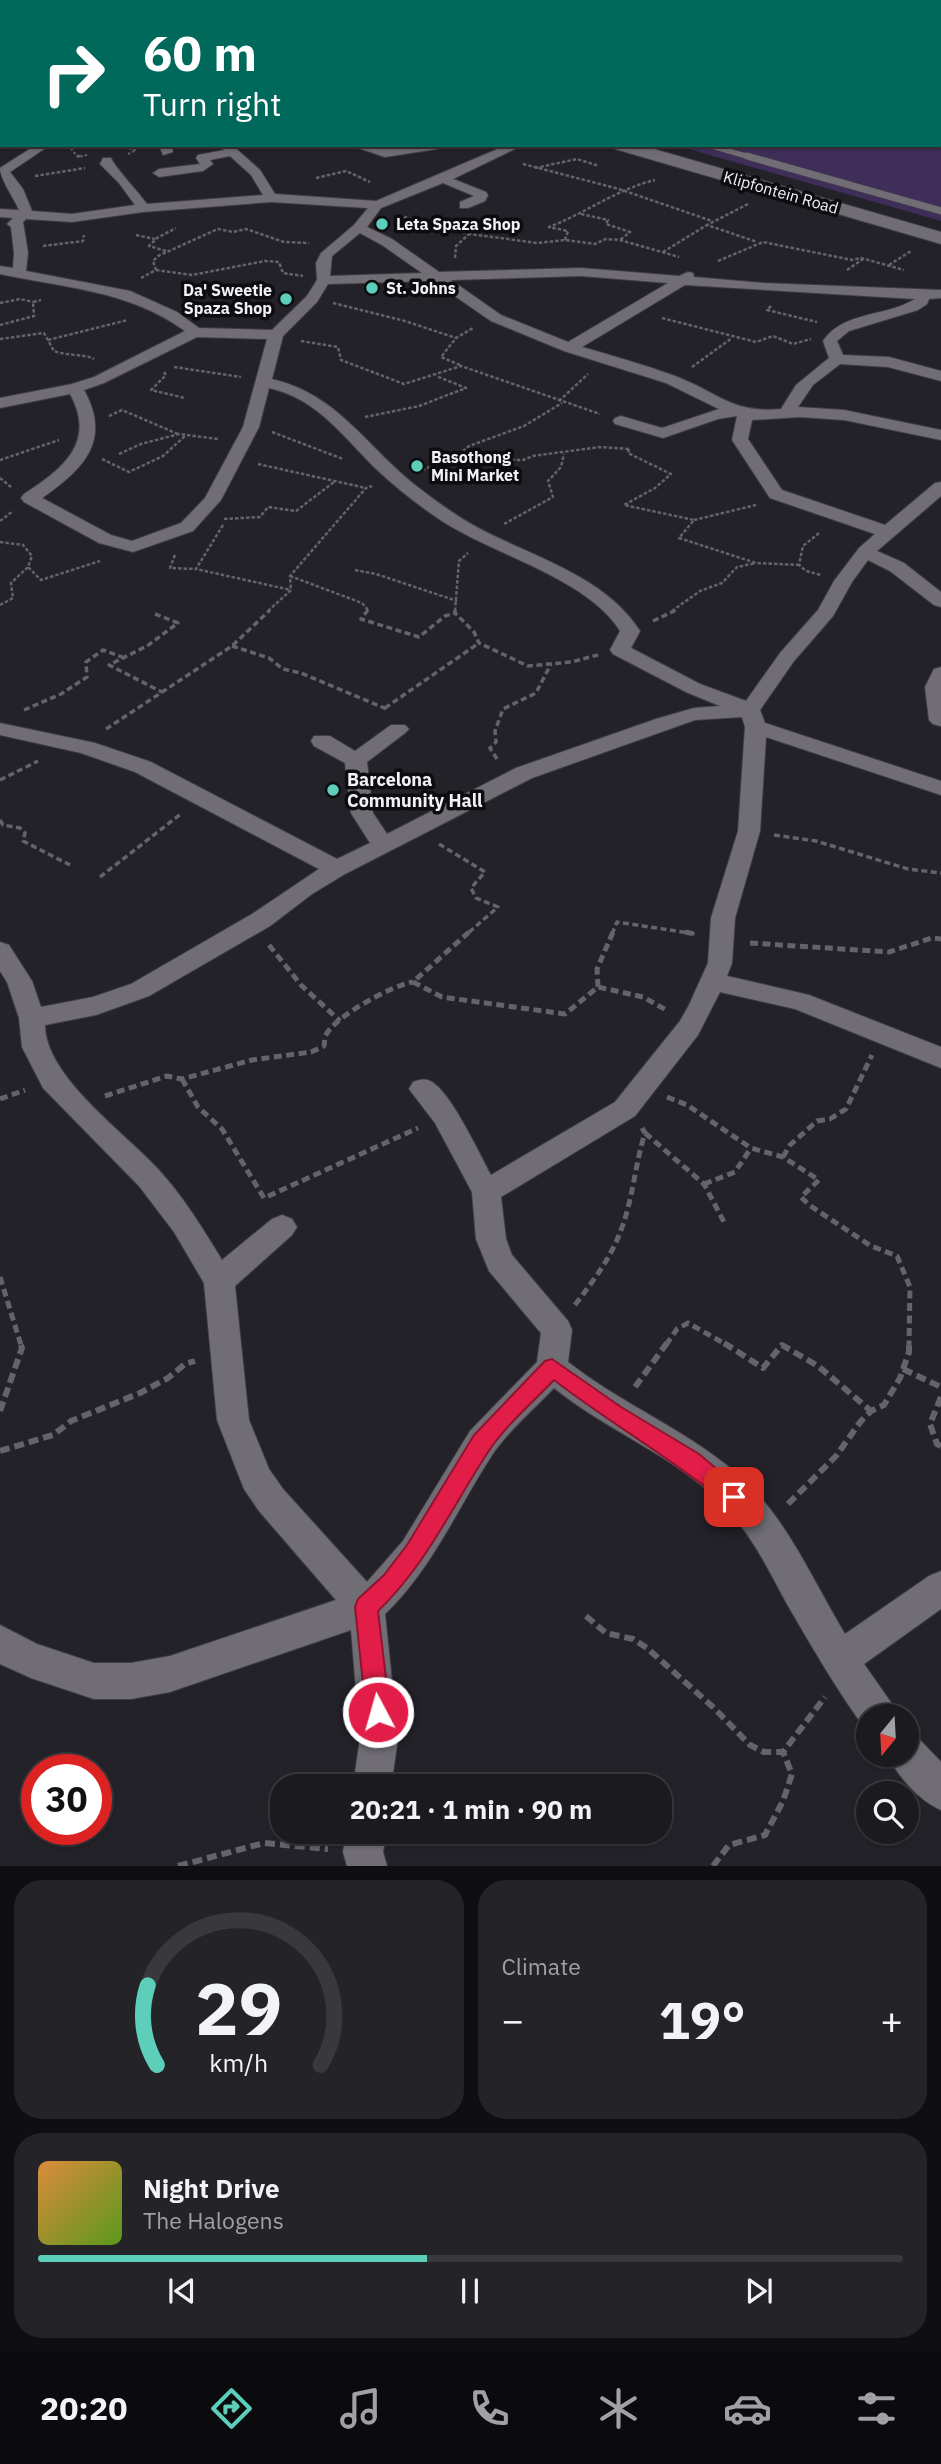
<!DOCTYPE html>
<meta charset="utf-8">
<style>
body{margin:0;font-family:"IBM Plex Sans",sans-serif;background:#242328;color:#f1f3f6;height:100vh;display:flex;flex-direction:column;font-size:26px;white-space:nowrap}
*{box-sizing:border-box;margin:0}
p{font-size:23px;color:#a0a1a4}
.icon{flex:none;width:38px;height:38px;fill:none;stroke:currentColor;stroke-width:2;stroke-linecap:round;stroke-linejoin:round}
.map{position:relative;height:1866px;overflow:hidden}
.details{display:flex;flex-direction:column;gap:14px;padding:14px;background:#0f0e11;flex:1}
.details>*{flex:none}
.guide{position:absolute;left:0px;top:0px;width:942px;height:147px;box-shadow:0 2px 5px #0004,0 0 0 2px #39383d;background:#00695c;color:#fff;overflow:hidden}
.needle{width:46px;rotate:198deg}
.controls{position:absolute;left:856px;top:1704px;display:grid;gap:14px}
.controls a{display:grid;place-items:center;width:63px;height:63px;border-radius:50%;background:#1b1a1f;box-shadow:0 2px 5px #0004,0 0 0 2px #39383d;font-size:35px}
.speed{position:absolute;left:21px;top:1754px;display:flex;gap:14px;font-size:35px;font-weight:700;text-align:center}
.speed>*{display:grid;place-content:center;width:91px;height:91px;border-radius:50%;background:#1b1a1f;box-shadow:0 2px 5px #0004,0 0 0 2px #39383d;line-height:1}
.speed .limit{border:10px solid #d22;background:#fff;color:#111}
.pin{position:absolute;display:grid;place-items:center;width:60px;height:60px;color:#fff;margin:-30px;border-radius:14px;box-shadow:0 4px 10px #0006}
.me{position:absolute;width:77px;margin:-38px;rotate:354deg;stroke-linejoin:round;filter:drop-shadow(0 0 5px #0008)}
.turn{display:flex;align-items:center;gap:24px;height:147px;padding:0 28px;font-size:32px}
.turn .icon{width:91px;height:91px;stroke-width:2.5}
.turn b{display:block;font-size:49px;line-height:60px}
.big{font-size:52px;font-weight:800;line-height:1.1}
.details .widget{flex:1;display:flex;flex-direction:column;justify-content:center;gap:10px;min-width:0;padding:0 24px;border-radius:28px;background:#242328}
.details .dial{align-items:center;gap:0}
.dial svg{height:182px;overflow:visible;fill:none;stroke:#39383d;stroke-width:7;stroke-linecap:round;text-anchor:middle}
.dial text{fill:#f1f3f6;stroke:none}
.song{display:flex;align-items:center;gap:21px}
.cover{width:84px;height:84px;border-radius:10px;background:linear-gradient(135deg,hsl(30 70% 55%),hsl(90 70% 35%))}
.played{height:7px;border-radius:4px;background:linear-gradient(90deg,#5cceba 45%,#39383d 45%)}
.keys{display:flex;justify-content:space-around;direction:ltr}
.heat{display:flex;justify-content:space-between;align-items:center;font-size:38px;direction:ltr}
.details .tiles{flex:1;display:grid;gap:14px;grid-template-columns:1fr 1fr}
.widget:last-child{grid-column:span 2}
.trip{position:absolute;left:270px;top:1774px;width:402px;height:70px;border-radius:28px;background:#1b1a1f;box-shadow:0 2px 5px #0004,0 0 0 2px #39383d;font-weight:800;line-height:70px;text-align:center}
.dock{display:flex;height:112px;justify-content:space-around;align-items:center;background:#0b0a0c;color:#a0a1a4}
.dock .icon{width:49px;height:49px}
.dock .current{color:#5cceba}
.dock b{font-size:32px;color:#f1f3f6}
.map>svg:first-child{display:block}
.green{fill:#3f2e5a}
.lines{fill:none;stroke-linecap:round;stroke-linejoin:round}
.service-far1-casing{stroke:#403e43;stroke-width:6}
.service-casing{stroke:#403e43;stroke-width:8}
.minor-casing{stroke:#403e43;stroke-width:2}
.secondary-casing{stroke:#403e43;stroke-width:2}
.path-far4{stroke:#656369;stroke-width:2;stroke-dasharray:2.5 2;stroke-linecap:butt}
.path-far3{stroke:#656369;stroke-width:2.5;stroke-dasharray:3.5 2;stroke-linecap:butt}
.path-far2{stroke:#656369;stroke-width:3.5;stroke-dasharray:6 3.5;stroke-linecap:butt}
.path-far1{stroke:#656369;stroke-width:5;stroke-dasharray:8 4.5;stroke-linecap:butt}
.path{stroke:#656369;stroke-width:6;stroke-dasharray:10 5;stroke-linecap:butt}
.service-far1{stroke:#706d75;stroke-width:5}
.service{stroke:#706d75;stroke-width:7}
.minor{fill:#706d75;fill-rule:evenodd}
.secondary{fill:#706d75;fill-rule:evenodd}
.route{fill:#e11d48;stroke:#92132f;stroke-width:2}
.poi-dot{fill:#5cceba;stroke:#0d0c0f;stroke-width:2.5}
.labels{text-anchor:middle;stroke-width:7;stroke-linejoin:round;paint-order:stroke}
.far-street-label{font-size:16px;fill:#f2f1f5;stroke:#0d0c0f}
.far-poi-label{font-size:16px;font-weight:bold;fill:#f2f1f5;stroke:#0d0c0f;text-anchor:start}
.poi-label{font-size:18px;font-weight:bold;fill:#f2f1f5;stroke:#0d0c0f;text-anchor:start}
</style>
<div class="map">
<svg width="941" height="1866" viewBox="0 0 941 1866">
<rect width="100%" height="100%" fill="#242229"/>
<polygon class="green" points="165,0 941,0 941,221 675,145 940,145 940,2"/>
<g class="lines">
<defs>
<g id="service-far1">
<polyline points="186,0 193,2"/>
<polyline points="918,0 927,2"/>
<polyline points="299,2 306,0"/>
<polyline points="367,2 374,0"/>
<polyline points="890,2 895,0"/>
<polyline points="708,145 753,158"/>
</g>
<polyline id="service" points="747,156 941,211"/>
<g id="minor">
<rect x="0" y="15" width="2" height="6"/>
<rect x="0" y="37" width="2" height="7"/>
<path d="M 36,145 L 50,145 L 10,172 L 23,189 L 32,211 L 72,214 L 135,205 L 119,183 L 100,164 L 103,158 L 111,158 C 113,165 140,194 147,204 L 263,195 L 251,175 L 230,156 L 210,160 L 213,164 L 203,171 L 159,177 L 153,173 L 159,169 L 200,164 L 196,158 L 198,155 L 224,150 L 219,145 L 232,145 L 260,170 L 275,194 L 376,201 L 507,145 L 523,145 L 453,179 L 486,192 L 488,195 L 485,201 L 468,208 L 460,208 L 460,202 L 474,196 L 443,183 L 381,208 L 367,227 L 392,239 L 439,272 L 581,268 L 679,276 L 688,272 L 693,273 L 694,277 L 763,283 L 941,290 L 941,298 L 929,299 L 927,304 L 918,310 L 849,331 L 837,341 L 843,355 L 889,357 L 941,371 L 941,381 L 888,367 L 840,364 L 813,385 L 798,407 L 844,410 L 941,430 L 941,440 L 844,420 L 800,417 L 752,420 L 748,439 L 782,490 L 885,525 L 935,483 L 941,482 L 941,496 L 877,551 L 904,563 L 941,592 L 941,607 L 934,605 L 890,571 L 868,560 L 852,582 L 833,616 L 794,661 L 760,710 L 765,723 L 941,781 L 941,795 L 766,737 L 760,831 L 735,918 L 732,963 L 727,976 L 809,995 L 941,1047 L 941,1068 L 795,1009 L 720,992 L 698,1035 L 635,1116 L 501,1197 L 506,1239 L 512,1255 L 568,1321 L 572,1330 L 568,1362 C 624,1406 694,1433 746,1482 C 789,1523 814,1583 845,1634 L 929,1576 L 941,1571 L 941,1609 L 864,1664 L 892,1704 L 898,1717 L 868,1717 L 868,1731 L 866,1730 C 837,1690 812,1647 787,1604 C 768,1569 752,1535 724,1506 C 676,1456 607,1431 554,1388 C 534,1409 508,1431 492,1455 C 457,1509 432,1569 385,1614 L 398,1738 L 391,1787 L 353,1787 L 360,1738 L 351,1630 L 170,1692 L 131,1699 L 94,1699 L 31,1678 L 0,1664 L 0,1625 L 37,1644 L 94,1663 L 131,1663 L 170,1656 L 336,1600 L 259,1511 L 244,1489 L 217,1420 L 204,1283 L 174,1232 L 139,1186 L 43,1088 L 22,1047 L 19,1018 L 7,982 L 0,971 L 0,942 L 9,945 L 32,981 L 41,1007 L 93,997 L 131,984 L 252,914 L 319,869 L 135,772 L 81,753 L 0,735 L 0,723 L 95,743 L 151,762 L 337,859 L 370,843 L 351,813 L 345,763 L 314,746 L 311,741 L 314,736 L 330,736 L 355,751 L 391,725 L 405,725 L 409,729 L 405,733 L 367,762 L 373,813 L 387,834 L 516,768 L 656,719 L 694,708 L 720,706 L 686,692 L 613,654 L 610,650 L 620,631 C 587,577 489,554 436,517 C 414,502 393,485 374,467 C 342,435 316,398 269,388 L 259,427 L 221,500 L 193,531 L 133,552 L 99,543 L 24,502 L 21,498 L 24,494 C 62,469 97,443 70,394 L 0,408 L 0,398 L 72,384 L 94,377 L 185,331 C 129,290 65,288 0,274 L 0,266 L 13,268 L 14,253 L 11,227 L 7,224 L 13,218 L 0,217 L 0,209 L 19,210 C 14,198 0,179 0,168 ZM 271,202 L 368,208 L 354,225 L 321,253 L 316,263 L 317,280 L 307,296 L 272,330 L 199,328 L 177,312 L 130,291 L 26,271 L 28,253 L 23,222 L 26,219 L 72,222 L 143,212 ZM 360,233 L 382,245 L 422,273 L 330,276 L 332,256 ZM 581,276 L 668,283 L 568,342 L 501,315 L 451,280 ZM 433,281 L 491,321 L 564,351 L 666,383 L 719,409 L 662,428 L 621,416 L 615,418 L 613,421 L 615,424 L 663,438 L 718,419 L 737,416 L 732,440 L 770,498 L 875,534 L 859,548 L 834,581 L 818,610 L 780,653 L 746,701 L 700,684 L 631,648 L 640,631 C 606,578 540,559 486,532 C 460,519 437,502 415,485 C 365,445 337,394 272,379 L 283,336 L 317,302 L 328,284 ZM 685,285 L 915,299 C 886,317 843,311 823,341 L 829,358 L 796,385 L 781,409 C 732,414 718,392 675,376 C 645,365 613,356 582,347 ZM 197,337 L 267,339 L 243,427 L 205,498 L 181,523 L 132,541 L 111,535 L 42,498 C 84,469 112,440 84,390 L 104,383 ZM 742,717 L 745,727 L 738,831 L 711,918 L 708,963 L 689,1005 L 680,1021 L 615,1102 L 491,1175 C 479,1153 450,1090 430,1081 C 424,1078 419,1080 413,1082 L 409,1089 L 435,1123 L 472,1192 L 476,1239 L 489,1271 L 541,1333 L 537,1362 L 470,1431 L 403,1541 L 367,1582 L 283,1489 L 269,1469 L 249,1420 L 235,1286 L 292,1235 L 297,1227 L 292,1219 L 282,1215 L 272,1219 L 222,1260 C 203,1229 183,1196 158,1169 C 124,1132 45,1076 45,1025 L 96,1015 L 149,996 L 270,926 L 312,894 L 345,874 L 532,778 L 695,720 Z"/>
<polygon points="159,145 171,145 173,152 163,155"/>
<polygon points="349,145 369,145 385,149 412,145 443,145 437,149 385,157"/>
<polygon points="941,667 941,726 940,726 933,724 929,720 925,687 934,669"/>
<path d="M 906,1733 L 919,1739 L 941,1762 L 941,1810 C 920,1801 897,1776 888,1755 L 906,1755 Z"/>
<polygon points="346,1832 386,1832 383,1852 387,1866 347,1866 343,1852"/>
</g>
<g id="secondary">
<polygon points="113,0 131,0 133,2 115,2"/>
<polygon points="613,145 640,145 941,232 941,244 615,149"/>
</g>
</defs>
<use href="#service-far1" class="service-far1-casing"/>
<use href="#service" class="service-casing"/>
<use href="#minor" class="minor-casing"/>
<use href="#secondary" class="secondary-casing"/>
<g class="path-far4">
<polyline points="473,0 476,2"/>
<polyline points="561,0 568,2"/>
<polyline points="48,2 53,0"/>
<polyline points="89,2 97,0"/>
<polyline points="68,145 78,157 87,155"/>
<polyline points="128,154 136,150 127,148 133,145"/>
</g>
<g class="path-far3">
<polyline points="77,156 82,156"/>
<polyline points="523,164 619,189 712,221"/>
<polyline points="535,168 577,159 599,166"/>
<polyline points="35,176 85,168"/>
<polyline points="316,178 346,171 370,182"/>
<polyline points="748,204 707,225 757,242"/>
<polyline points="581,214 608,220 606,224 630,232 620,240"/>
<polyline points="404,217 470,234 537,243 565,240 595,244 606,239 620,240 679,257"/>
<polyline points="136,235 155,239"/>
<path d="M 565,240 L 568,231 L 549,227 C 586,213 617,189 655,180"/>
<polyline points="43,246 83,241 84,235"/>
<polyline points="166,251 149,246 157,238 176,228"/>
<polyline points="663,252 707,225"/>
<polyline points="455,258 456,246 469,234"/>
<polyline points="718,261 763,242 852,260 861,258 904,270"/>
<polyline points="889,265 911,251"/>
<polyline points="156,270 192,275 265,261 279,262 283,273 303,276"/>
<polyline points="847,270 863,259"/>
<polyline points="141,278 156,270 153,261 158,256 218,229 233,232 246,229 284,242 309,243"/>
<polyline points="0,303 20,299 33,302"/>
<polyline points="333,303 405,321 456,338"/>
<polyline points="771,306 767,310 817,322"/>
<polyline points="662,318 756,342 773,336 793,344 811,339"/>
<polyline points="0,325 34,316 33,302 41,300"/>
<path d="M 0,339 L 44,333 L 54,351 C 66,356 86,354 94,359"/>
<polyline points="48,340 128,320"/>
<polyline points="301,341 338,347 341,360 404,384 461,366 600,414"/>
<polyline points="460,365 441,357 456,338 473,328"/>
<polyline points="174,367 241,377"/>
<polyline points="692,367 732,338"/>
<polyline points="164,372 166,375 151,390 185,398"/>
<polyline points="559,401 588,374"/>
<polyline points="109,416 122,410 178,434"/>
<polyline points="365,417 419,406 466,388 436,376"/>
<polyline points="272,432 343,459"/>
<polyline points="629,449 628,453 671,474 655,488 624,505 694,520 679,538 756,563 799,565"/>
<polyline points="119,454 141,444 179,434 218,439"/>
<polyline points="454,458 469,446 524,426 562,403"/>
<polyline points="102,459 129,472 163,456 186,435"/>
<polyline points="0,460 59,440"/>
<polyline points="258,464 366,488"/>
<polyline points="422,470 454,458 469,465 491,460 523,460 533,456 599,447 630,449"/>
<polyline points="0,478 11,487"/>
<polyline points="224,519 260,517 268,507 296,511 334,482"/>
<polyline points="694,520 756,505"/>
<polyline points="0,521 13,511"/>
<polyline points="504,524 553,497 548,481 561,467 564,454"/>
<polyline points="223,525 196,569 291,590"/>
<polyline points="819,533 803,546 799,565 806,571 821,575"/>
<polyline points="0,542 23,545 32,556 28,567 41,580 100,561"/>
<polyline points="175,555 170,568 196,569"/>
<polyline points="355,570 376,574 457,601"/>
<polyline points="290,576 362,603 369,611"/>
<polyline points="0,605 13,598 11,583 28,567"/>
<polyline points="268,611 291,590 290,576 366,488 372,486"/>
<polyline points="455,611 459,561 468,553"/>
<polyline points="672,611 700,591 722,583 737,567 756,563"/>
</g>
<g class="path-far2">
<polyline points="368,610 361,619 419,637 445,616 455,613"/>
<polyline points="455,610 455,613 474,632 479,643 528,666 571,662 598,655"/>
<polyline points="155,614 178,623 147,646 109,665 162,692"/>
<polyline points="653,621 676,610"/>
<polyline points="232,646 269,658 283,669 301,673 389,710"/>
<polyline points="385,708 479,643"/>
<polyline points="24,710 61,694 87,677 86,662 103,650 125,658"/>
<polyline points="106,729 232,646 270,610"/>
<polyline points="497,759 490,748 496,742 495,731 503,709 536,693 551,664"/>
<polyline points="0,780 38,761"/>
<polyline points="0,820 3,825 20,828 25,833 23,841 70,865"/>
<polyline points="774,835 816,841 908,869 941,873"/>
<polyline points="439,844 485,872 471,888 476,898 498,907 467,934"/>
<polyline points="100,877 182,813"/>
<polyline points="612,934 617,922 696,934"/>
</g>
<g class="path-far1">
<polyline points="469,932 413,982 442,997 565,1014 598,987 643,997 668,1011"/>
<polyline points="685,932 696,934"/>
<polyline points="750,943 889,952 932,938 941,939"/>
<polyline points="269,945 301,985 340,1021"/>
<polyline points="598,987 597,969 613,932"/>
<polyline points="182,1079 198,1107 222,1129 264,1198 418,1128"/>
<path d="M 105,1096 L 167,1076 L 182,1079 L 252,1060 L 311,1052 L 324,1046 C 325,1042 324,1038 326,1035 C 335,1016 393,985 413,982"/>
<polyline points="667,1097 687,1105 751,1148 783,1157 819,1180 801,1197 809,1205 871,1246 897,1256 910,1287 909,1345"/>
<polyline points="0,1099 25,1090"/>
<polyline points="645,1133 704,1184 724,1222"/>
<polyline points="783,1157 790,1145 817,1121 830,1119 846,1109 872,1055"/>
<polyline points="704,1184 735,1172 751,1148"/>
<polyline points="0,1277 21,1345"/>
<path d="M 575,1305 C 593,1281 611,1258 621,1230 C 633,1199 635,1164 645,1133 L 642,1128"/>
<polyline points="666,1345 677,1329 688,1323 727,1345"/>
</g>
<g class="path">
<polyline points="724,1343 763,1368 782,1345 818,1366 871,1411"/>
<polyline points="903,1369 941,1387"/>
<polyline points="635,1387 667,1343"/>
<polyline points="941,1397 930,1424 937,1444 941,1446"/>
<polyline points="0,1411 22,1348 20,1343"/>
<polyline points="0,1451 53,1435 71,1421 140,1393 168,1378 185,1364 195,1361"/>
<polyline points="788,1504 836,1456 861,1421 871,1411 884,1405 900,1378 909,1352 909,1343"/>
<polyline points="586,1616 606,1633 633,1639 647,1648 713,1707 750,1745 764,1752 783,1752 825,1697"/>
<polyline points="178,1866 264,1843 328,1849"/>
<polyline points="713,1866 729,1845 765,1835 783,1801 792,1774 783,1752"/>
</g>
<use href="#service-far1" class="service-far1"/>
<use href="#service" class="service"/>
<use href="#minor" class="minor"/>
<use href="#secondary" class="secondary"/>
</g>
<path class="route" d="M 552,1359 L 621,1407 L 699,1454 L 742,1490 L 745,1497 L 742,1504 L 734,1507 L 727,1504 C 672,1458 611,1424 554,1380 C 532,1403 505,1426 488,1452 C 452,1507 426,1565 378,1611 L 390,1712 L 387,1720 L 378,1724 L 370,1720 L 366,1712 L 355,1607 L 358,1599 L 384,1575 L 407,1545 L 474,1435 L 545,1361 Z"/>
<g class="poi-dot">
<circle cx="382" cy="224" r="7"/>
<circle cx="372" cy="288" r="7"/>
<circle cx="286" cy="299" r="7"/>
<circle cx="417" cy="466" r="7"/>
<circle cx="333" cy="790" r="7"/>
</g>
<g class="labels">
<g class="far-street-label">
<text transform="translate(781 192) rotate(16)" y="6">Klipfontein Road</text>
</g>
<g class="far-poi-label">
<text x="396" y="230">Leta Spaza Shop</text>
<text x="386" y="294">St. Johns</text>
<text x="272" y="296" text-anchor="end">Da' Sweetie<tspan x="272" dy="18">Spaza Shop</tspan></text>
<text x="431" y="463">Basothong<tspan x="431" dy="18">Mini Market</tspan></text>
</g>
<g class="poi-label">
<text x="347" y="786">Barcelona<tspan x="347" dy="21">Community Hall</tspan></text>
</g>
</g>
</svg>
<div class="controls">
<a><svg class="needle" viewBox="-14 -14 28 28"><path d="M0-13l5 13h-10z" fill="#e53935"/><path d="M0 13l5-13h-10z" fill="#a0a1a4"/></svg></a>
<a><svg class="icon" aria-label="search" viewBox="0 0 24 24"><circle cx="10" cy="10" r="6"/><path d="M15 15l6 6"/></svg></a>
</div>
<div class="speed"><div class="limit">30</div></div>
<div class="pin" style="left:734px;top:1497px;background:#d93025"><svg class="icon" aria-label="arrive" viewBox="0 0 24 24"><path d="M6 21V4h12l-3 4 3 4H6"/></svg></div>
<svg class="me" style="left:378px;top:1712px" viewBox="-20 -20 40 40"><circle r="17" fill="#e11d48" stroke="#fff" stroke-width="3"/><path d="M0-11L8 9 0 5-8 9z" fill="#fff"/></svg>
<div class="trip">20:21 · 1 min · 90 m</div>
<div class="guide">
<div class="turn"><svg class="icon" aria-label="right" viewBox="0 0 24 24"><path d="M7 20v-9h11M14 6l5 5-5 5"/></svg><div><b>60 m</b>Turn right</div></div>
</div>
</div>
<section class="details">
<div class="tiles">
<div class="widget dial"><svg viewBox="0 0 100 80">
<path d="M14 69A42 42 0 1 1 86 69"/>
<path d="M14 69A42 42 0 0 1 10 34" stroke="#5cceba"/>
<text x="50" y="56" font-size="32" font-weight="700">29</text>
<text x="50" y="72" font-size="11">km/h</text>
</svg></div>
<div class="widget"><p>Climate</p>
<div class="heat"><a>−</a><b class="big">19°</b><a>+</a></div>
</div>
<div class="widget">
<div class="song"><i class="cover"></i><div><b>Night Drive</b><p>The Halogens</p></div></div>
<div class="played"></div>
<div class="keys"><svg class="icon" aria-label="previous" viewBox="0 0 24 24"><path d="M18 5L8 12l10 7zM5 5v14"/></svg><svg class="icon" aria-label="pause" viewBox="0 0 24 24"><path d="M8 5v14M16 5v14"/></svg><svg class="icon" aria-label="next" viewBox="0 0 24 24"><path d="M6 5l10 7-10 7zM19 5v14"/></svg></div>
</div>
</div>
</section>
<nav class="dock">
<b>20:20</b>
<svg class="icon current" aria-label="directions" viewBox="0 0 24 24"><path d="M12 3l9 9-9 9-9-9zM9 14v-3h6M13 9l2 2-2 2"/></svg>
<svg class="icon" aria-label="music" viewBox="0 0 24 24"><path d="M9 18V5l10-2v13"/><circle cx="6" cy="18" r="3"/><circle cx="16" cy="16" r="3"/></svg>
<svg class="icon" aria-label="phone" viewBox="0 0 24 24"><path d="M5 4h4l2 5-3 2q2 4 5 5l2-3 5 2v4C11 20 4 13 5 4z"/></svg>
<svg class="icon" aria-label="climate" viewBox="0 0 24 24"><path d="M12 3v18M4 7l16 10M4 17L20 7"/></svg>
<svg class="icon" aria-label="car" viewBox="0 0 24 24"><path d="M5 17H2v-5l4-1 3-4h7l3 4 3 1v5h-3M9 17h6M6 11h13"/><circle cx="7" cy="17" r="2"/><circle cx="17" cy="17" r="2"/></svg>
<svg class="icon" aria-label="filters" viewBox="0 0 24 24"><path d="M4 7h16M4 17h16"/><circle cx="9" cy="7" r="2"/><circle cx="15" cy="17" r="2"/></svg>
</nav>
